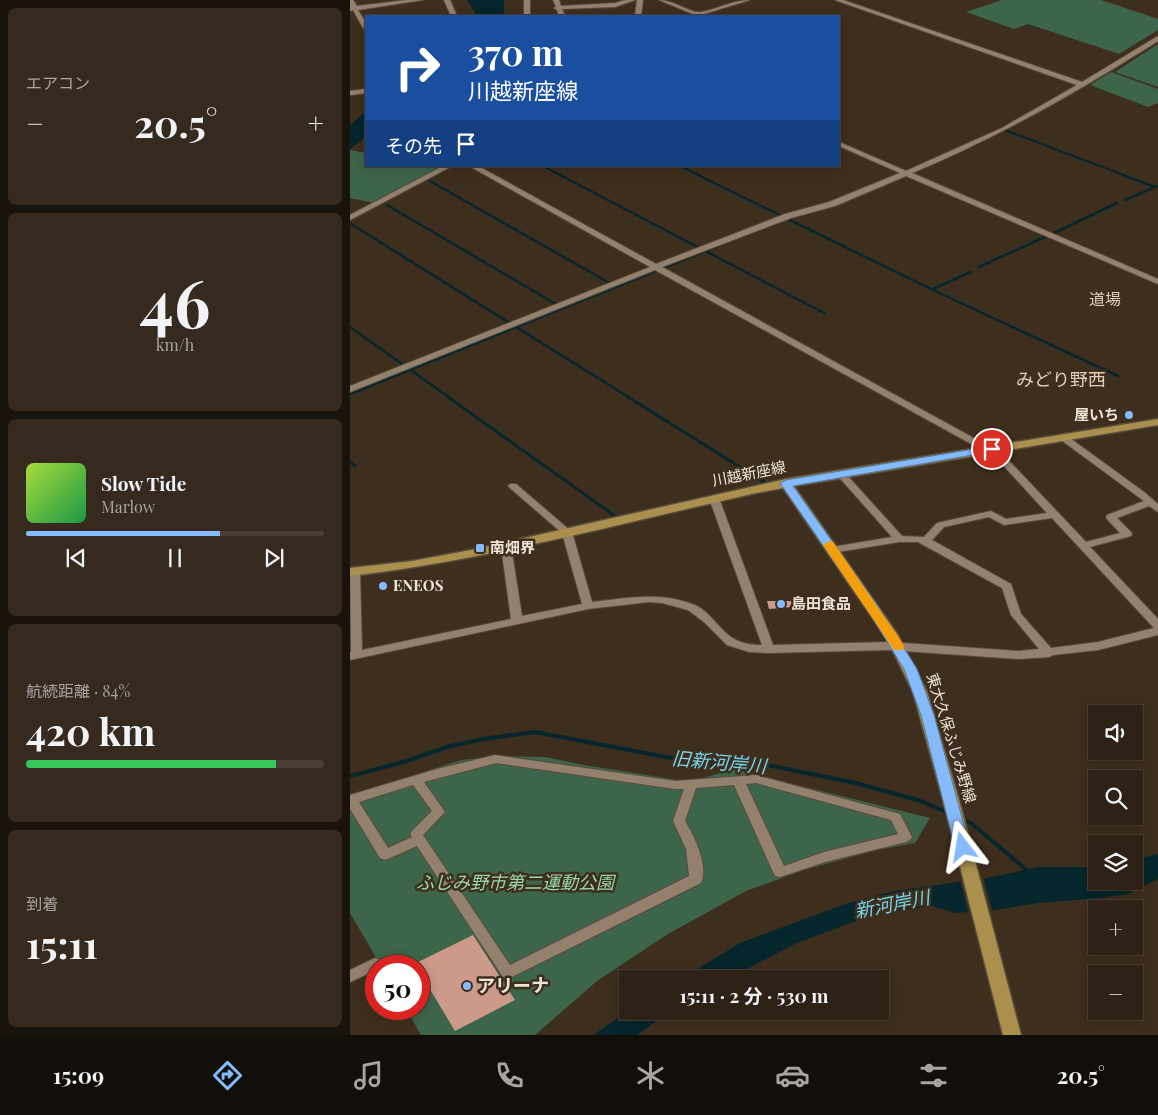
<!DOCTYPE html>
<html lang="ja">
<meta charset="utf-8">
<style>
body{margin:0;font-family:"Playfair Display","Noto Sans JP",serif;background:#362a1f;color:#f1f3f6;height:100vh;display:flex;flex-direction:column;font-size:19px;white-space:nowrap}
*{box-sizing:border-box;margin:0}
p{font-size:16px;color:#a7a4a1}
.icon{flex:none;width:28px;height:28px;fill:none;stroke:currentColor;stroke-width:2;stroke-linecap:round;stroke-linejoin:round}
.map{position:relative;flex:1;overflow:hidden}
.sheet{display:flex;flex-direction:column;gap:8px;padding:8px;background:#19130c;width:350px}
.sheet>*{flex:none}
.top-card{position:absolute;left:15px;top:15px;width:475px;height:152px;border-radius:0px;box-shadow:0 2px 12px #0003,0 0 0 1px #493f35;background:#1a4fa0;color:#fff;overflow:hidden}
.fabs{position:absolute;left:738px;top:705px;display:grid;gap:10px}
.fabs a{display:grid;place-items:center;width:55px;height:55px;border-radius:0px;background:#2e2216;box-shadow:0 2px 12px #0003,0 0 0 1px #493f35;font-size:25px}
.speed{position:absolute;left:15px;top:955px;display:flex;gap:10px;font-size:25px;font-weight:700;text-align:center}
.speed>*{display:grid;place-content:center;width:65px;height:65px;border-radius:50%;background:#2e2216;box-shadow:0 2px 12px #0003,0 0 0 1px #493f35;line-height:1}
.speed .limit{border:8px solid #d22;background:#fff;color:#111}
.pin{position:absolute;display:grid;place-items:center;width:42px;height:42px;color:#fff;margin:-21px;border:2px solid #fff;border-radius:50%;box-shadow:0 1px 5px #0007}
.me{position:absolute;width:55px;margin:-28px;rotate:346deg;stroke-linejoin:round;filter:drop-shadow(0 0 4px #0008)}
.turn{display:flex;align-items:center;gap:18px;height:105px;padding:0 20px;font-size:22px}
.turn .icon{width:65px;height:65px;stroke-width:2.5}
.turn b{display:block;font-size:35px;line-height:42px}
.then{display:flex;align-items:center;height:48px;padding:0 20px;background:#0003;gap:10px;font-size:19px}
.big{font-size:38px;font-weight:700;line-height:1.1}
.sheet .card{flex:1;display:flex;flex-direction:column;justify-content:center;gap:8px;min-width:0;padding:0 18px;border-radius:8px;background:#362a1f}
.sheet .dial{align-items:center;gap:0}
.dial b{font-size:65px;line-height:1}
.song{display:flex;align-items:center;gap:15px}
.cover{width:60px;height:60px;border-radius:8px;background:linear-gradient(135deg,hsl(80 70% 55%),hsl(140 70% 35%))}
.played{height:5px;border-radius:2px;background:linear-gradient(90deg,#85bbfb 65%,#493f35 65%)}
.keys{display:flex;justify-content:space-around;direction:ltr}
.heat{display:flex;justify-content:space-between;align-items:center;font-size:28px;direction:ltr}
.charge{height:8px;border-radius:4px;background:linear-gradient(90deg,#34c759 84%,#493f35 0)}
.trip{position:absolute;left:269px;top:970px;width:270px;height:50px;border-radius:0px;background:#2e2216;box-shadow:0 2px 12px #0003,0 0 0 1px #493f35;font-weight:700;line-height:50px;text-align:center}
.menu{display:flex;height:80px;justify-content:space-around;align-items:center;background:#120e09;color:#a7a4a1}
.menu .icon{width:35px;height:35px}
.menu .current{color:#85bbfb}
.menu b{font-size:22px;color:#f1f3f6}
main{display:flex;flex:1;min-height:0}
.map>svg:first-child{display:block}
.green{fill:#3d654a}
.water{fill:#05262c}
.pier{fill:#3e2e1d}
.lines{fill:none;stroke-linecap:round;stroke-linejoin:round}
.stream-far3{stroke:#05262c;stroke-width:2}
.stream-far2{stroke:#05262c;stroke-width:2.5}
.stream-far1{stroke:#05262c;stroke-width:3}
.stream{stroke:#05262c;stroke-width:4}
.building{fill:#cc998b}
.minor-casing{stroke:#594c3c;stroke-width:2}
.major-casing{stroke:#594c3c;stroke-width:3}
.minor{fill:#94816d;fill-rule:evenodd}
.major{fill:#aa8f4d;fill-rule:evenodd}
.route{fill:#85bbfb;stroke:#567aa3}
.slow{fill:#f59e0b}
.poi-dot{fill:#85bbfb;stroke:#3e2e1d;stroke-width:2}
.labels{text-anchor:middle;stroke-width:5;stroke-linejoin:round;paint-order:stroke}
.poi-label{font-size:15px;font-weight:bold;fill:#eee4d9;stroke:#3e2e1d;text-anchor:start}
.street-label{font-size:15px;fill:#eee4d9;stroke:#3e2e1d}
.neighbourhood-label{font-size:16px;fill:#e1cdb7;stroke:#3e2e1d}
.quarter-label{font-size:18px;fill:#e1cdb7;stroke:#3e2e1d}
.near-park-label{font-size:18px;font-style:italic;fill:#95d8a9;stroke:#3e2e1d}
.near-poi-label{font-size:18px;font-weight:bold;fill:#eee4d9;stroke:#3e2e1d;text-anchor:start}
.near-water-label{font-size:19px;font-style:italic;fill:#74d3e8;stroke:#3e2e1d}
</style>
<main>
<section class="sheet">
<div class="card"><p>エアコン</p>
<div class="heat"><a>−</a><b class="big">20.5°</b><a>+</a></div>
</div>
<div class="card dial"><b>46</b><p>km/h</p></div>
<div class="card">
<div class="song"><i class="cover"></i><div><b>Slow Tide</b><p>Marlow</p></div></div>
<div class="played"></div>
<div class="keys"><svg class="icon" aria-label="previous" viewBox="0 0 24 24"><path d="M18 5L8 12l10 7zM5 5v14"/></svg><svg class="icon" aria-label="pause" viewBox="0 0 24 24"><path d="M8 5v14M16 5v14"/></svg><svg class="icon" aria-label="next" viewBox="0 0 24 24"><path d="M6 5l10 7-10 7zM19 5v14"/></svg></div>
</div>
<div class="card"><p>航続距離 · 84%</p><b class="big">420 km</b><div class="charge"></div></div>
<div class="card"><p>到着</p><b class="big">15:11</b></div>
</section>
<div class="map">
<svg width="808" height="1035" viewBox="0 0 808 1035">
<rect width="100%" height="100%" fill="#3e2e1d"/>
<g class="green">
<polygon points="652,0 751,0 808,19 808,30 769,54 678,24 664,29 616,12"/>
<polygon points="808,44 808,87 765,72"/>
<polygon points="761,72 808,89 808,103 798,107 740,85"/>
<polygon points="0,150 16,153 16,166 92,168 25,203 0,198"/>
<polygon points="152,756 195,757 234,765 340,782 383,769 580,818 565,843 527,850 454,870 396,891 318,934 247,981 185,1035 71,1035 56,1009 69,1009 69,966 31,966 0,913 0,796 111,760"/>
</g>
<g class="water">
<polygon points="117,0 154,0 154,16 127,16"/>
<polygon points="16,111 16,137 0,149 0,125"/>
<polygon points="808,854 808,879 778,894 750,898 688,903 645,910 604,913 583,906 522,915 447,943 377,979 331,979 390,943 498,903 544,891 637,878 689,867 746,867 746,881 784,881 784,860"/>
<polygon points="278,1011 320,1011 287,1035 243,1035"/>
</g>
<polygon class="pier" points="633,876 643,913 619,915 610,879"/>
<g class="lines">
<g class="stream-far3">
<polyline points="715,97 746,79"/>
<polyline points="667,123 683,115"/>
<polyline points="655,130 776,176"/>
<polyline points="623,146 657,128"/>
<polyline points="193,166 212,176"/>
<polyline points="330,166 351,176"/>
</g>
<g class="stream-far2">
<polyline points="210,175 474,313"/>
<polyline points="348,175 583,290 768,376"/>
<polyline points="773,175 805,187"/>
<polyline points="80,181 263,285"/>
<polyline points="775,200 808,186"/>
<polyline points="37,205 209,306"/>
<polyline points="1,224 280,398"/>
<polyline points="704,233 767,203"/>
<polyline points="629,267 697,236"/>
<polyline points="583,289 621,272"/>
<polyline points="0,327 100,398"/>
<polyline points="0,394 373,244"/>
</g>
<g class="stream-far1">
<polyline points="98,397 265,516"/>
<polyline points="278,397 414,482"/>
<polyline points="0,462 5,466"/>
</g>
<g class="stream">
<polyline points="0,776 57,761 97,747 133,739 185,732 352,764 417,765 506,783 571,801 599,813"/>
<polyline points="611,819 621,823 679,872"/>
</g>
</g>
<g class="building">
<polygon points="417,601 443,601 443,607 419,609"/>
<polygon points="123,935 165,1000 105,1031 69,971 69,966 64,964"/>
</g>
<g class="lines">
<defs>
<g id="minor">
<polygon points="0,0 3,0 7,6 57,0 73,0 8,10 16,23 16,30 13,28 3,10 0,11"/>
<polygon points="94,0 100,0 107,16 101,16"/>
<rect x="174" y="0" width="6" height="16"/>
<polygon points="203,0 209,0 211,6 265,3 276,0 285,0 265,7 212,9 215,16 209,16 207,10 204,8 206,7"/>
<polygon points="287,0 293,0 291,16 285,16"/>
<path d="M 309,0 C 323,0 340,13 350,12 C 367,10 382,0 400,0 L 347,16 L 339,16 L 343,14 Z"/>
<path d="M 485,0 L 493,0 L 732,82 L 808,36 L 808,41 C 729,91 649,137 562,173 L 808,279 L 808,284 L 556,176 L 485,206 L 441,218 L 312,267 L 640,447 L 646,447 L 736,542 L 770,533 L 757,519 L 756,517 L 757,515 L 794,501 L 711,440 L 709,438 L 711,436 L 717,436 L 794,492 L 808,504 L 808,512 L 799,506 L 767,518 L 781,532 L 782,534 L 781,536 L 740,547 L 808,619 L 808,635 L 748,650 L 703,655 L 699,657 L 669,659 L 539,650 L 419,653 L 399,652 L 377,645 L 354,622 L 338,610 L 312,603 L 299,602 L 238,609 L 0,660 L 0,652 L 1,652 L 0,572 L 5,569 L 10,572 L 12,650 L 161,619 L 151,546 L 156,543 L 161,546 L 172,616 L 232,604 L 212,533 L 160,488 L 158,486 L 160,484 L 166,484 L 222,532 L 242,602 C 277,598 311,591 345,605 C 361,612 370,632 386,640 C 394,644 403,645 412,645 L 359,498 L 364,495 L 369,498 L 423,645 L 539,642 L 669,651 L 689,649 L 661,615 L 652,588 L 568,542 L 549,542 L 482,553 L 477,550 L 482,547 L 542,537 L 488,476 L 486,474 L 491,471 L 494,472 L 552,536 L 574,537 L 587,523 L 641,511 L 656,519 L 697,513 L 641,452 L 636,452 L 305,270 L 0,392 L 0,386 L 300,267 L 119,166 L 128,166 L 306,264 L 435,214 L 479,202 L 550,173 L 489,146 L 489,142 L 556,171 L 652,128 L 727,85 ZM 639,517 L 654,525 L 702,518 L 804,628 L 748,642 L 701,648 L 671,614 L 661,584 L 582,540 L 594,527 Z"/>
<polygon points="16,89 16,93 0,95 0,91"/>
<polygon points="93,166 102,166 0,220 0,215"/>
<path d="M 145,755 L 325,781 L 406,775 L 550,814 L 562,837 L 560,840 L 556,842 L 475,862 L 430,877 L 425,876 L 423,872 L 384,785 L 346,788 L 335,821 C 344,835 359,867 351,883 L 158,979 L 153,977 L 67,846 L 40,858 L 35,860 L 30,858 L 0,809 L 0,795 L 87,769 ZM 146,763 L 325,789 L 334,789 L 323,821 L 336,849 L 339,876 L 160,965 L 73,835 L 95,812 L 74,782 ZM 406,783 L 541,820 L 548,834 L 474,852 L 434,866 L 396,784 ZM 63,785 L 82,811 L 62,831 L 60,834 L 62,837 L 38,848 L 9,802 Z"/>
<polygon points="25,958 30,960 32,964 31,966 26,966 26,970 0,982 0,970"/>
</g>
<path id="major" d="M 808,419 L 808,425 L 444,486 L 548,635 L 577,692 L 609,800 L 671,1035 L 653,1035 L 593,800 L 563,692 L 537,639 L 433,488 L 406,493 C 272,523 137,560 0,576 L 0,568 L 62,561 L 121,550 L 436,479 Z"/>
</defs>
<use href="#minor" class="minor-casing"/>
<use href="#major" class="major-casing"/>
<use href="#minor" class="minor"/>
<use href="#major" class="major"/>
</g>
<polygon class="route" points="642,446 646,447 648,449 646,451 443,486 527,605 567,669 584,715 620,847 618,851 613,853 607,851 605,847 571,715 554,669 517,609 430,483 436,480"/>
<polygon class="slow" points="479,541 483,542 553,644 554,647 553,650 544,650 473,545"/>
<g class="poi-dot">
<circle cx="779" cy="415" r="5"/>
<rect x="125" y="543" width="10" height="10" rx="2.5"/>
<circle cx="33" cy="586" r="5"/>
<circle cx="431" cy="604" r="5"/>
<circle cx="117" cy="986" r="5"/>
</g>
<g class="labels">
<g class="poi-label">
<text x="769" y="420" text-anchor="end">屋いち</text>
<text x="140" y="553">南畑界</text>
<text x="43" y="591">ENEOS</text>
<text x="441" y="609">島田食品</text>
</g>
<g class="street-label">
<text transform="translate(399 474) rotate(-11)" y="5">川越新座線</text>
<text transform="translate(601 738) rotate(73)" y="5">東大久保ふじみ野線</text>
</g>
<g class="neighbourhood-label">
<text x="755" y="305">道場</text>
</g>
<g class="quarter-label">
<text x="711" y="386">みどり野西</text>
</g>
<g class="near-park-label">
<text x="165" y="889">ふじみ野市第二運動公園</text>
</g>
<g class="near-poi-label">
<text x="127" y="992">アリーナ</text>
</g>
<g class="near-water-label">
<text transform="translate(369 762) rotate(5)" y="7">旧新河岸川</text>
<text transform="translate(542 904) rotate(-11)" y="7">新河岸川</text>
</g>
</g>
</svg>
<div class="fabs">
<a><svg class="icon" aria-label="sound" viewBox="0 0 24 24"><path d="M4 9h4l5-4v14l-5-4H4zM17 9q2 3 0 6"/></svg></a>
<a><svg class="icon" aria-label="search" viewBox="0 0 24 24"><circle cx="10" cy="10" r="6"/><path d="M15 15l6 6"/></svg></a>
<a><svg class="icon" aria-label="layers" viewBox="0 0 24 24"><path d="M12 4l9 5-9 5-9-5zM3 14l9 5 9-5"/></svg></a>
<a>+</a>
<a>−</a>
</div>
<div class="speed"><div class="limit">50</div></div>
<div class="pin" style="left:642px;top:449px;background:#d93025"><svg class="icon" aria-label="arrive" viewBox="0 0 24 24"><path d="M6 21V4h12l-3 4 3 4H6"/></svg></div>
<svg class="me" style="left:613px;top:847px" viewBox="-20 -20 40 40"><path d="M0-17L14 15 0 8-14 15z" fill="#85bbfb" stroke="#fff" stroke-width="4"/></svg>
<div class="trip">15:11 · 2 分 · 530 m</div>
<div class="top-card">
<div class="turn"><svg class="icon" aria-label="right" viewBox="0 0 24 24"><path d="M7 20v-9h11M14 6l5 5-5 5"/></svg><div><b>370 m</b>川越新座線</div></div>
<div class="then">その先<svg class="icon" aria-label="arrive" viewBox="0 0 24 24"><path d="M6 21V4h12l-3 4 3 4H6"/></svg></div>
</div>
</div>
</main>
<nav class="menu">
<b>15:09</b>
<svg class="icon current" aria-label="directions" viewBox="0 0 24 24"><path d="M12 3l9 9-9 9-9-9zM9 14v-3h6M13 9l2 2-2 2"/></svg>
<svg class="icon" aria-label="music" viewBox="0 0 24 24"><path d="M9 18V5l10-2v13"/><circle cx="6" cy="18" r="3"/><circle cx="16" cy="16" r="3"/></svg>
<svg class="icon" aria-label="phone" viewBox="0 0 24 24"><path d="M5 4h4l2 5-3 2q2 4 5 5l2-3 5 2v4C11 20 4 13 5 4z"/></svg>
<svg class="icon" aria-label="climate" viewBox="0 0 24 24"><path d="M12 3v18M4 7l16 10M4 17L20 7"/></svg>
<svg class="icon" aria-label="car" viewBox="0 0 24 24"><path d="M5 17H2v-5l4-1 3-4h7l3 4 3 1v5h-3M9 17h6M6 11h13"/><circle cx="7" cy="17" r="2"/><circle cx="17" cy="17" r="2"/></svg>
<svg class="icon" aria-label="filters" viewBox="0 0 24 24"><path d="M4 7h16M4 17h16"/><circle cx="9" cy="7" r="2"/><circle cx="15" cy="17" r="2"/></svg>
<b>20.5°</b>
</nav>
